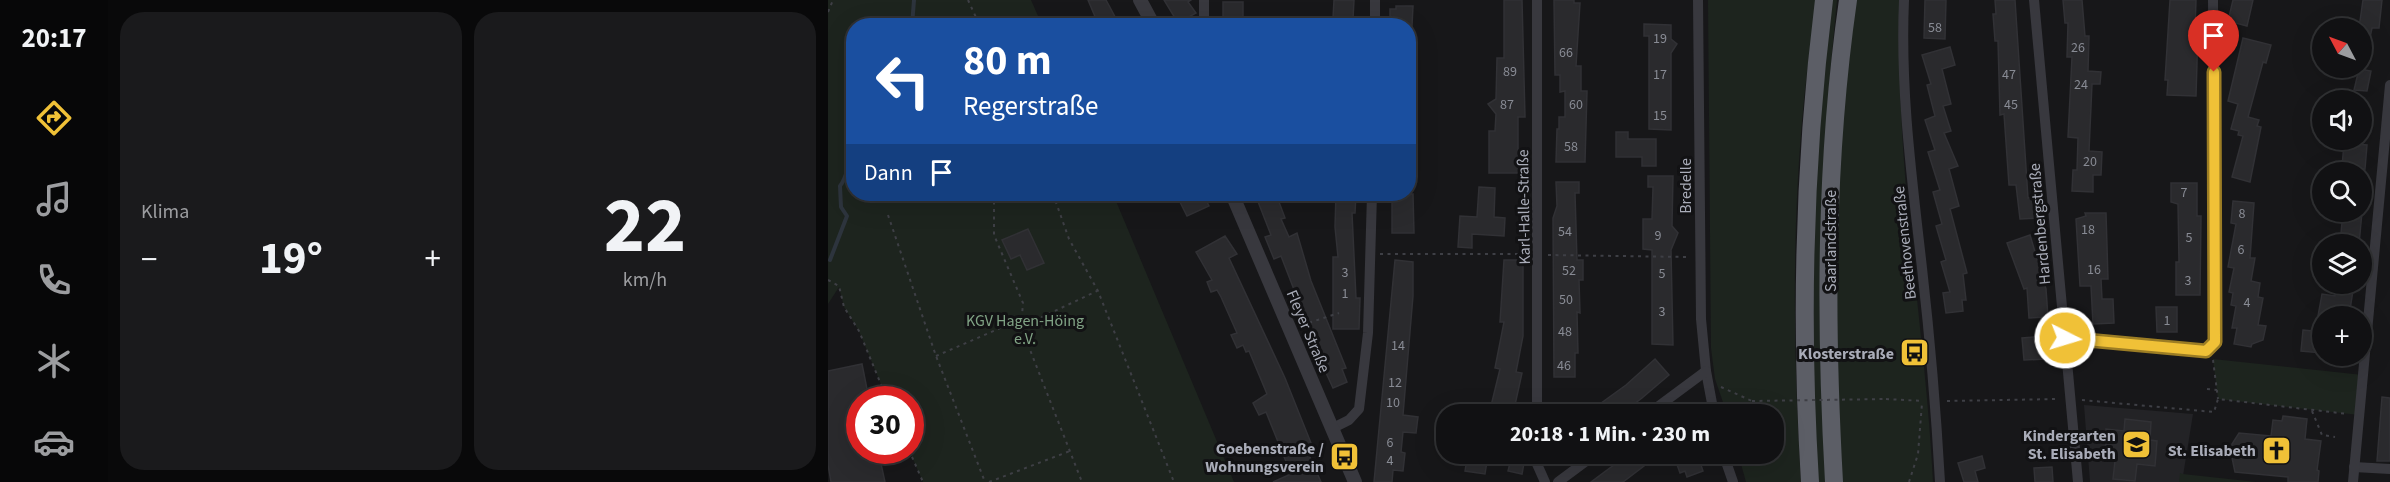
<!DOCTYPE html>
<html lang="de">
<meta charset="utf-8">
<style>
body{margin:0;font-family:"Source Sans 3",sans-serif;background:#1a1a1c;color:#f1f3f6;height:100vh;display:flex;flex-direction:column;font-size:22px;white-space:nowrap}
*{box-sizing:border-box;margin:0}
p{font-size:20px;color:#9c9da0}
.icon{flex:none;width:33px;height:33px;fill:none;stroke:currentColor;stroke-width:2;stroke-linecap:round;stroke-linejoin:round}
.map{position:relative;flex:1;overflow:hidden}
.panel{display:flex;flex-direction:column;gap:12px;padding:12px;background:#09090a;width:720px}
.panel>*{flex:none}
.banner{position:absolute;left:18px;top:18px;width:570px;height:183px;border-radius:24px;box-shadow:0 6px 24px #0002,0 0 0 2px #303133;background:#1a4fa0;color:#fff;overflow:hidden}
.needle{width:39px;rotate:311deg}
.buttons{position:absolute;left:1484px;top:18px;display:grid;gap:12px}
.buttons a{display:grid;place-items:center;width:60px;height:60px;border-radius:50%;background:#111113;box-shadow:0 6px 24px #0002,0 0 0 2px #303133;font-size:30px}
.speed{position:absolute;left:18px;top:386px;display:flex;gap:12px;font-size:30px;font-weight:700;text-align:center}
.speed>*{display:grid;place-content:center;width:78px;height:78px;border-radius:50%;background:#111113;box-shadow:0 6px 24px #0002,0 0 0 2px #303133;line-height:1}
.speed .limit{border:9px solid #d22;background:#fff;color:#111}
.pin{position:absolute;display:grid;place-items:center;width:51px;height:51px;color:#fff;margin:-62px -26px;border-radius:50% 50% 50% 0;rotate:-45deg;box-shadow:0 0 6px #0007}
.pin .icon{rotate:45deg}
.me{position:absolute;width:66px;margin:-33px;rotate:95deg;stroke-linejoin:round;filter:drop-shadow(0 0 4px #0008)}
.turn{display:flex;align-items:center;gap:21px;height:126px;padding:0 18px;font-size:27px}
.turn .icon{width:78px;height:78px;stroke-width:2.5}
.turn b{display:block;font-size:42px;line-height:51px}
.then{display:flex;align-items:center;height:57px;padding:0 18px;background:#0003;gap:12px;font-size:22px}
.big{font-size:45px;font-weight:700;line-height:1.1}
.panel .tile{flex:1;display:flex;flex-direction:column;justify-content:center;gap:9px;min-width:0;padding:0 21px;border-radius:24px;background:#1a1a1c}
.panel .dial{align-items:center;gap:0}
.dial b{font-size:78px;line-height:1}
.heat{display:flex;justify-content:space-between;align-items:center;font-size:33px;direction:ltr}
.panel .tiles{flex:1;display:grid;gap:12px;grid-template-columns:repeat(2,1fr)}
.trip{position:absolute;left:608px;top:404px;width:348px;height:60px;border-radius:24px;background:#111113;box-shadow:0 6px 24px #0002,0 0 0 2px #303133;font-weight:700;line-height:60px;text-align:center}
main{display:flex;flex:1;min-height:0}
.tab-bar{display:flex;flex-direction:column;width:108px;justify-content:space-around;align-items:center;background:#070708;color:#9c9da0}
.tab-bar .icon{width:42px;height:42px}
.tab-bar .active{color:#f0c137}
.tab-bar b{font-size:27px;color:#f1f3f6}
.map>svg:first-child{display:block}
.built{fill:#232326}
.green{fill:#1d241e}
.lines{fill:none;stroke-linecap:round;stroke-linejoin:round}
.stream{stroke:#2d343d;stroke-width:4}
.building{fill:#2a2a2d;stroke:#313135;stroke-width:1.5}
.path{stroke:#3e3f45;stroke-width:2;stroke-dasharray:3 4.5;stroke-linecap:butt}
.minor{stroke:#38383e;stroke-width:10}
.tertiary{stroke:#38383e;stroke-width:14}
.trunk{stroke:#5c5e66;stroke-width:18}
.path-bridge{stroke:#3e3f45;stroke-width:2;stroke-dasharray:3 4.5;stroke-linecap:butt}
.route-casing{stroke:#9c7d24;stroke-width:15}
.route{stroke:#f0c137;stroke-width:10}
.labels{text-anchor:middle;stroke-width:6;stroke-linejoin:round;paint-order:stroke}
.number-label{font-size:14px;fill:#888b94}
.street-label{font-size:16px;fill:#a9acb8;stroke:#121214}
.park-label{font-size:16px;fill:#80a385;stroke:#121214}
.poi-label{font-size:16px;font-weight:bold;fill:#a9acb8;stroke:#121214;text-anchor:end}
</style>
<main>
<nav class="tab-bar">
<b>20:17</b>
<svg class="icon active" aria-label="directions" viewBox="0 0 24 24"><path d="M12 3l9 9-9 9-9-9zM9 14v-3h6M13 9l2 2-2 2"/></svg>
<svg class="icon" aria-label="music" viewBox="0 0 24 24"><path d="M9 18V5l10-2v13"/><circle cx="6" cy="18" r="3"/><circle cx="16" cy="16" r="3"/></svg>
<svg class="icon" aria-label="phone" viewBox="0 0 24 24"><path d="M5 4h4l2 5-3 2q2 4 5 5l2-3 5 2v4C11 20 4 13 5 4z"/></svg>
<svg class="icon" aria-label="climate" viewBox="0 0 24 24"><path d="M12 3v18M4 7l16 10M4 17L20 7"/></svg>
<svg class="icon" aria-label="car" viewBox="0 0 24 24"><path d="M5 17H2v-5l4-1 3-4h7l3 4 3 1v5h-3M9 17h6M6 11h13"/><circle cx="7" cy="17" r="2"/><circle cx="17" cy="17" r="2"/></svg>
</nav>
<section class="panel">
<div class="tiles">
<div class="tile"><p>Klima</p>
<div class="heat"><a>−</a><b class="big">19°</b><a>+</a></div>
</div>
<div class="tile dial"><b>22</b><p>km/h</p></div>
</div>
</section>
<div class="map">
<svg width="1562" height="482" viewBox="0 0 1562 482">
<rect width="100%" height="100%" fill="#171719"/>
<polygon class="built" points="1256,405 1365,414 1354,482 1262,482"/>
<g class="green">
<polygon points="0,0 203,0 214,25 26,26 26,194 285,194 406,482 95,482 81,450 82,399 59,399 31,331 16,307 11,287 0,304"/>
<path d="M 880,0 L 989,0 C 963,159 963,322 973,482 L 918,482 L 910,453 L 945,453 L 945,414 L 899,414 L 887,379 L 883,348 Z"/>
<path d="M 1003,0 L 1009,0 C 993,160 985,321 1000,482 L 989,482 L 982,328 L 988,145 Z"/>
<path d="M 1026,0 L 1073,0 C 1065,161 1097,321 1105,482 L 1014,482 L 1008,404 L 1009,144 Z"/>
<polygon points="1385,359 1535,375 1531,415 1390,399"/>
<polygon points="1352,473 1355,474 1428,482 1351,482"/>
</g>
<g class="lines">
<g class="stream">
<polyline points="84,26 86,0"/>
<path d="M 2,260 L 19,216 L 13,207 L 12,186 C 20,176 19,164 26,152"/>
</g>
</g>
<g class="building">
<polygon points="260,0 278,0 292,26 271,26"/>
<polygon points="336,0 363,0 360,2 368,13 350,23"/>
<polygon points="506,0 526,0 525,19 505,18"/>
<polygon points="676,0 694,0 697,117 690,117 690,173 661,173 661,131 667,131 668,114 660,104 668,99 669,58 676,58"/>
<polygon points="726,0 746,0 746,3 752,3 748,66 753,66 753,91 759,91 757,162 728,162 729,129 731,129 731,117 737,117 737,91 732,92 732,75 727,75"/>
<polygon points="1097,0 1118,0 1117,39 1096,38"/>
<polygon points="1167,0 1187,0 1200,198 1207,197 1209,218 1192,219 1188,185 1181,185 1176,114 1172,115 1170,41 1167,41 1165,14 1168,14"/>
<polygon points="1235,0 1254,0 1257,36 1261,36 1260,71 1273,72 1272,84 1264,84 1261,151 1274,152 1273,175 1265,175 1265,192 1244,191 1245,170 1249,170 1250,138 1240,137 1244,57 1239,57 1240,23 1237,23"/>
<polygon points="1342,0 1368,0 1367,30 1370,30 1368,96 1339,95 1340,80 1337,80"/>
<polygon points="1405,0 1425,0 1419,26 1400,21"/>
<polygon points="1535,0 1554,0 1551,28 1544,28 1537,61 1533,61 1531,28"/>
<rect x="395" y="2" width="20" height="18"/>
<polygon points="568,6 585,6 584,26 562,26 562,9 568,9"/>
<polygon points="816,24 843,25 843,39 849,44 843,53 843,130 821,129 821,36 816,36"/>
<polygon points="1415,38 1443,45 1438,63 1435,62 1420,117 1431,120 1429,126 1433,127 1422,182 1404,177 1415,136 1410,135 1411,131 1403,129 1410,104 1400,101"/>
<polygon points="1122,47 1127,65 1114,69 1123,104 1115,106 1123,131 1116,133 1130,166 1121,169 1131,206 1122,209 1139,273 1135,274 1138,300 1134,300 1135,311 1118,313 1115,293 1122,292 1113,262 1118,260 1108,226 1114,224 1105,192 1112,190 1100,152 1107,150 1097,120 1107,116 1099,85 1103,84 1094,55"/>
<polygon points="1531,69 1543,71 1539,91 1526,90"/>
<polygon points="788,132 800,132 800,139 828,139 828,166 814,166 814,157 788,157"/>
<polygon points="1516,143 1539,145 1537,169 1514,167"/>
<polygon points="820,176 845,176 844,226 850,233 843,250 845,345 824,344 824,250 815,249 815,219 824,219 825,187 820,187"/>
<polygon points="728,182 751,182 751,193 747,193 749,260 755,260 755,280 751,280 752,313 749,312 750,353 747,353 747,377 726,377 725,218 729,206"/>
<polygon points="1343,183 1369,183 1369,216 1373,216 1372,295 1348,295 1348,262 1351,262 1350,204 1343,202"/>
<polygon points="651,187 667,188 666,217 677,218 676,236 644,234 644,248 630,247 632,216 649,217"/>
<polygon points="348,194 375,194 381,206 359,216"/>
<polygon points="427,194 448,194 457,218 453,219 461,237 469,233 483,281 518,368 514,369 519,382 505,388 499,375 453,256 446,259 437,237 443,235"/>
<polygon points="508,194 528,194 527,213 524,213 528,298 532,298 531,329 505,329 505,257 510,257 507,227"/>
<polygon points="564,194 585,194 586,233 564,233"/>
<polygon points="1405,201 1426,203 1422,258 1427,258 1423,281 1432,283 1430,297 1435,298 1430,325 1438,326 1435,340 1424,344 1423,347 1406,344 1409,328 1404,328 1408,306 1403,305 1405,293 1401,292 1406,268 1400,267 1408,224 1403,223"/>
<polygon points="1515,212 1534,212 1531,244 1512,244"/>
<polygon points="1257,213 1278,213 1280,279 1273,279 1274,299 1285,299 1286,323 1265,324 1263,286 1252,286 1248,219 1258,216"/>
<polygon points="200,229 216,263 199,270 192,255 183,259 174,240"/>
<polygon points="1202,235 1218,289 1220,317 1201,318 1199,288 1196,289 1179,243"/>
<polygon points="397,236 409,254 401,258 457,378 487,453 481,455 493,482 445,482 463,474 438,412 431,415 425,403 439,394 421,351 418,352 415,345 409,348 403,335 409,333 393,297 389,290 383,292 379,282 384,280 368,252"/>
<polygon points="567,260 585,262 585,296 575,415 590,417 588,433 575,432 573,452 577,453 575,471 565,470 564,482 546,482"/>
<polygon points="676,260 695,260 695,336 688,372 694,373 685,414 661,414 672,369 667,368 676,322 672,322"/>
<polygon points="1509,284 1526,284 1521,316 1490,316 1494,294 1507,296"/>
<polygon points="1328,307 1349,307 1349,332 1329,332"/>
<polygon points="1475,330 1494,332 1494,353 1473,351"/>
<polygon points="1216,336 1218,359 1196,360 1194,338"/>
<polygon points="827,359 841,375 814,398 793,414 758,414 798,385"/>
<polygon points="34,364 41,399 32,399 32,450 50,450 57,482 3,482 0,465 0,371"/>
<polygon points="1554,397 1562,398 1562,461 1549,461"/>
<polygon points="1455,416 1479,419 1477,439 1493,441 1489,470 1491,471 1490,482 1460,482 1460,477 1407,472 1403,453 1404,444 1411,433 1443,436 1445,420 1454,421"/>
<polygon points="1297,419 1323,422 1322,440 1329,441 1327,466 1309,464 1307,481 1285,479 1287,461 1278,460 1278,429 1296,431"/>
<polygon points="640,453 660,455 657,474 637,471"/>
<polygon points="802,453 833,453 795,482 763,482"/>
<polygon points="864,453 869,453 875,471 859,477 857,471 852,473 847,459"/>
<polygon points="684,455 697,458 694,474 680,471"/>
<polygon points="1154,456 1157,468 1147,471 1150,482 1136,482 1130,463"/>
<polygon points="1224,467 1225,482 1207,482 1206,468"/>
</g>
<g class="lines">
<g class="path">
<polyline points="140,0 152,26"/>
<polyline points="0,12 5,0"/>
<polyline points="166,194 166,235 195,303 193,327 254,482"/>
<polyline points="225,194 241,239 270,291 346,482"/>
<polyline points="60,215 108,356 157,482"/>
<polyline points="552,254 699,254"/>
<polyline points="720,255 861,257"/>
<polyline points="0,280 11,286 16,307 31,331 59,399"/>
<polyline points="474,325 511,313"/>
<polyline points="193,327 269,291"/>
<polyline points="108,356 191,320"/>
<polyline points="1385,360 1390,399"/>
<polyline points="893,387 924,401 913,414"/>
<polyline points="1379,389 1389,390"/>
<polyline points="1058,399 1095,401"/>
<polyline points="1254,400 1386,412 1390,399 1520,414"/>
<polyline points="1119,401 1230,399"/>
<polyline points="1484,411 1494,435 1507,437"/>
<polyline points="81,450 95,482"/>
<polyline points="161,482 242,451"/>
<polyline points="1081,482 1090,454 1094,403"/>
</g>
<g class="minor">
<polyline points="709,0 709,414"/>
<polyline points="870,0 873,319 878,371 886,414"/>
<path d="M 1076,0 C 1072,90 1084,179 1094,268 C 1102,339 1108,410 1112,482"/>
<polyline points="1206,0 1250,482"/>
<polyline points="376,26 376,0"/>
<polyline points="547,26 547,0"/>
<polyline points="1237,338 1378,351 1387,342 1385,0"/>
<polyline points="820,414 878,371"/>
<polyline points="505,428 521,420 531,409 540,333 544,194"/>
<polyline points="709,453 709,464 717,482"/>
<polyline points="895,453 905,482"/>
<polyline points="1526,467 1562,469"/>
<polyline points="730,482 769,453"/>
<polyline points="1525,482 1562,85"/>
</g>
<g class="tertiary">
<polyline points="312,0 326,26"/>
<polyline points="404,194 527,482"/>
</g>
<g class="trunk">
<path d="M 982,482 C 972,321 976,160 996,0"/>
<path d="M 1006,482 C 997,321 997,160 1020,0"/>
</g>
<polyline class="path-bridge" points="924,401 1058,399"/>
</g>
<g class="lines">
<defs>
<polyline id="route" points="1237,338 1378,351 1387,342 1386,72"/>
</defs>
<use href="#route" class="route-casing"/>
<use href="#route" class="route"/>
</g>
<defs>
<symbol id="bus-square" viewBox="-11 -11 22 22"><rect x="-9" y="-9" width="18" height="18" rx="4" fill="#f0c137" stroke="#121214"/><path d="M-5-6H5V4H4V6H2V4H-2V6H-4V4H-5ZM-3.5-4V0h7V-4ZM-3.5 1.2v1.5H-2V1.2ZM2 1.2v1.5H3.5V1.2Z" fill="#111"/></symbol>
<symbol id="school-square" viewBox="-11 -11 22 22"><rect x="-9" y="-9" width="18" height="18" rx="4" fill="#f0c137" stroke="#121214"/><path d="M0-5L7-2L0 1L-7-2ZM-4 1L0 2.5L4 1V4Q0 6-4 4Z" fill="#111"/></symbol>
<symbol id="church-square" viewBox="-11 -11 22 22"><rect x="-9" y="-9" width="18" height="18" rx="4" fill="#f0c137" stroke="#121214"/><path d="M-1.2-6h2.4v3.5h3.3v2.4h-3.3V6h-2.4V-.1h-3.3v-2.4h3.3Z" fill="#111"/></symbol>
</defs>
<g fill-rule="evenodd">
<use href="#bus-square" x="1070" y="336" width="33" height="33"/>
<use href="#school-square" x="1292" y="428" width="33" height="33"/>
<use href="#church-square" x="1432" y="434" width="33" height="33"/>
<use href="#bus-square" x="500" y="440" width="33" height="33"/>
</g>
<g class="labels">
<g class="number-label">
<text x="1107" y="32">58</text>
<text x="832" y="43">19</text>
<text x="1250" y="52">26</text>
<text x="738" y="57">66</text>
<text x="682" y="76">89</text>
<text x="832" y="79">17</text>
<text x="1181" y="79">47</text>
<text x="1253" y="89">24</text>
<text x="679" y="109">87</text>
<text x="748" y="109">60</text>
<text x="1183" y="109">45</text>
<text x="832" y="120">15</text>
<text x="743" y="151">58</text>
<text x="1262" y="166">20</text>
<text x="1356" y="197">7</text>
<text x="1414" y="218">8</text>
<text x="1260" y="234">18</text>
<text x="737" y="236">54</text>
<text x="830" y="240">9</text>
<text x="1361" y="242">5</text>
<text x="1413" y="254">6</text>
<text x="1266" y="274">16</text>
<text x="741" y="275">52</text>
<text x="517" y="277">3</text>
<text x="834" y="278">5</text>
<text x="1360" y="285">3</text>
<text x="517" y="298">1</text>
<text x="738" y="304">50</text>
<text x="1419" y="307">4</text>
<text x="834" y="316">3</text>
<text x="1339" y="325">1</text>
<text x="737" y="336">48</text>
<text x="570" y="350">14</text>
<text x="736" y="370">46</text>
<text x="567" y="387">12</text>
<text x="565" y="407">10</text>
<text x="562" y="447">6</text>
<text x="562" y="465">4</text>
</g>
<g class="street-label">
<text transform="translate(857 186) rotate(-90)" y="6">Bredelle</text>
<text transform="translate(695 207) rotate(-91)" y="6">Karl-Halle-Straße</text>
<text transform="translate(1211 224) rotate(-95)" y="6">Hardenbergstraße</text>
<text transform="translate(1002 241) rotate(-90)" y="6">Saarlandstraße</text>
<text transform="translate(1076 243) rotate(-96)" y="6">Beethovenstraße</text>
<text transform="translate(481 331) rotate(67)" y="6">Fleyer Straße</text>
</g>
<g class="park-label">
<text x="197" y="326">KGV Hagen-Höing<tspan x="197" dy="18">e.V.</tspan></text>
</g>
<g class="poi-label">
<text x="1066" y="359">Klosterstraße</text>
<text x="1288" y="441">Kindergarten<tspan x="1288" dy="18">St. Elisabeth</tspan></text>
<text x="496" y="454">Goebenstraße /<tspan x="496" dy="18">Wohnungsverein</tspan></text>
<text x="1428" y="456">St. Elisabeth</text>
</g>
</g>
</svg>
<div class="buttons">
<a><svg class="needle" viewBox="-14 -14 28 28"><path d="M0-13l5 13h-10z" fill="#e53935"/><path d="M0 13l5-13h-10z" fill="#9c9da0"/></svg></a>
<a><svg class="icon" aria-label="sound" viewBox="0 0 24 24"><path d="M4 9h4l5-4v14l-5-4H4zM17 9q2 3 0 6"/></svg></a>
<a><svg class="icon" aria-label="search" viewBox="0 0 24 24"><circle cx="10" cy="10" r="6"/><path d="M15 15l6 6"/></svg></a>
<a><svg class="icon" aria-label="layers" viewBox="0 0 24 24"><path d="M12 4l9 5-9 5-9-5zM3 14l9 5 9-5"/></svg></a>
<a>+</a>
</div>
<div class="speed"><div class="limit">30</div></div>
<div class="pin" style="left:1386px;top:72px;background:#d93025"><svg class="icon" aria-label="arrive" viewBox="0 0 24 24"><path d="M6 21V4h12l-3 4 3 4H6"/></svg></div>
<svg class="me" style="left:1237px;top:338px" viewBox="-20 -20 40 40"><circle r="17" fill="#f0c137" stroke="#fff" stroke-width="3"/><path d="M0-11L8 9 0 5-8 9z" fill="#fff"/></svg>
<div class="trip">20:18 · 1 Min. · 230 m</div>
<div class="banner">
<div class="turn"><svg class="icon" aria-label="left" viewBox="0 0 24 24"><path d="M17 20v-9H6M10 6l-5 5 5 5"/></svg><div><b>80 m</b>Regerstraße</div></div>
<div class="then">Dann<svg class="icon" aria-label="arrive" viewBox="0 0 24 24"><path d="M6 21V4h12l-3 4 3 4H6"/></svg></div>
</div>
</div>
</main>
